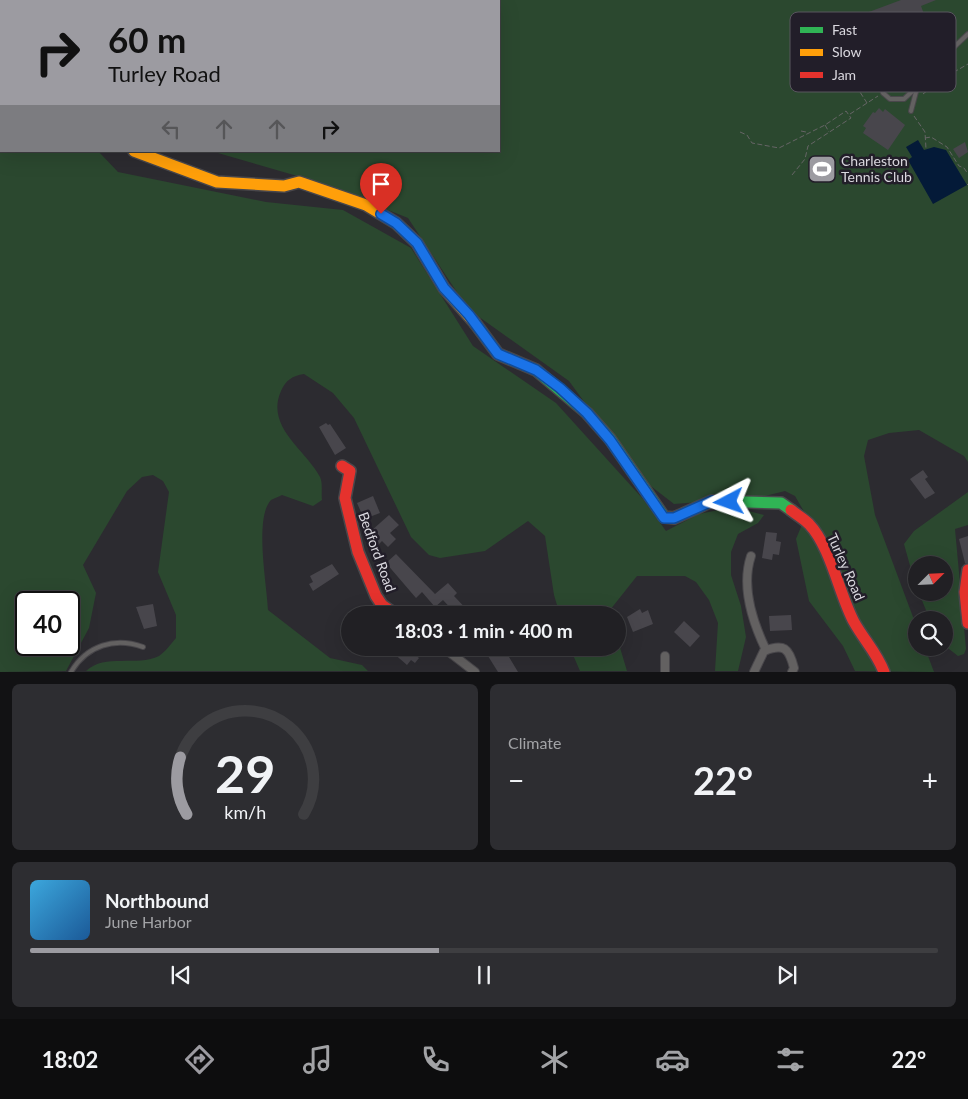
<!DOCTYPE html>
<meta charset="utf-8">
<style>
body{margin:0;font-family:Lato,sans-serif;background:#2d2d31;color:#f1f3f6;height:100vh;display:flex;flex-direction:column;font-size:19px;white-space:nowrap}
*{box-sizing:border-box;margin:0}
p{font-size:16px;color:#a2a3a6}
.icon{flex:none;width:28px;height:28px;fill:none;stroke:currentColor;stroke-width:2;stroke-linecap:round;stroke-linejoin:round}
.map{position:relative;height:672px;overflow:hidden}
.drawer{display:flex;flex-direction:column;gap:12px;padding:12px;background:#121214;flex:1}
.drawer>*{flex:none}
.guide{position:absolute;left:0px;top:0px;width:500px;height:152px;box-shadow:0 5px 20px #0002,0 0 0 1px #3e3e41;background:#9c9ba1;color:#111;overflow:hidden}
.needle{width:32px;rotate:66deg}
.tools{position:absolute;left:908px;top:556px;display:grid;gap:10px}
.tools a{display:grid;place-items:center;width:45px;height:45px;border-radius:50%;background:#212024;box-shadow:0 5px 20px #0002,0 0 0 1px #3e3e41;font-size:25px}
.speed{position:absolute;left:15px;top:591px;display:flex;gap:10px;font-size:25px;font-weight:700;text-align:center}
.speed>*{display:grid;place-content:center;width:65px;height:65px;border-radius:50%;background:#212024;box-shadow:0 5px 20px #0002,0 0 0 1px #3e3e41;line-height:1}
.speed .limit{border:2px solid #111;border-radius:8px;background:#fff;color:#111}
.pin{position:absolute;display:grid;place-items:center;width:42px;height:42px;color:#fff;margin:-51px -21px;border-radius:50% 50% 50% 0;rotate:-45deg;box-shadow:0 0 5px #0007}
.pin .icon{rotate:45deg}
.me{position:absolute;width:55px;margin:-28px;rotate:266deg;stroke-linejoin:round;filter:drop-shadow(0 0 4px #0008)}
.turn{display:flex;align-items:center;gap:18px;height:105px;padding:0 25px;font-size:22px}
.turn .icon{width:65px;height:65px;stroke-width:2.5}
.turn b{display:block;font-size:35px;line-height:42px}
.lanes{display:flex;align-items:center;height:48px;padding:0 25px;background:#0003;justify-content:center;gap:25px;direction:ltr}
.lanes .off{opacity:.35}
.big{font-size:38px;font-weight:700;line-height:1.1}
.drawer .card{flex:1;display:flex;flex-direction:column;justify-content:center;gap:8px;min-width:0;padding:0 18px;border-radius:8px;background:#2d2d31}
.drawer .dial{align-items:center;gap:0}
.dial svg{height:130px;overflow:visible;fill:none;stroke:#3e3e41;stroke-width:7;stroke-linecap:round;text-anchor:middle}
.dial text{fill:#f1f3f6;stroke:none}
.song{display:flex;align-items:center;gap:15px}
.cover{width:60px;height:60px;border-radius:8px;background:linear-gradient(135deg,hsl(200 70% 55%),hsl(210 70% 35%))}
.played{height:5px;border-radius:2px;background:linear-gradient(90deg,#9c9ba1 45%,#3e3e41 45%)}
.keys{display:flex;justify-content:space-around;direction:ltr}
.heat{display:flex;justify-content:space-between;align-items:center;font-size:28px;direction:ltr}
.drawer .tiles{flex:1;display:grid;gap:12px;grid-template-columns:1fr 1fr}
.card:last-child{grid-column:span 2}
.trip{position:absolute;left:341px;top:606px;width:285px;height:50px;border-radius:25px;background:#212024;box-shadow:0 5px 20px #0002,0 0 0 1px #3e3e41;font-weight:700;line-height:50px;text-align:center}
.tab-bar{display:flex;height:80px;justify-content:space-around;align-items:center;background:#0d0d0e;color:#a2a3a6}
.tab-bar .icon{width:35px;height:35px}
.tab-bar .active{color:#9c9ba1}
.tab-bar b{font-size:22px;color:#f1f3f6}
.map>svg:first-child{display:block}
.green{fill:#2b482f;fill-rule:evenodd}
.water{fill:#041a38}
.building{fill:#48464c}
.lines{fill:none;stroke-linecap:round;stroke-linejoin:round}
.lane-casing{stroke:#49474b;stroke-width:6}
.street-casing{stroke:#49474b;stroke-width:10}
.fast-casing{stroke:#49474b;stroke-width:14}
.slow-casing{stroke:#49474b;stroke-width:14}
.jam-casing{stroke:#49474b;stroke-width:14}
.path{stroke:#666566;stroke-width:1;stroke-dasharray:5 2.5;stroke-linecap:butt}
.lane{stroke:#636161;stroke-width:4}
.street{stroke:#636161;stroke-width:8}
.fast{stroke:#30b455;stroke-width:11}
.slow{stroke:#ff9f0a;stroke-width:11}
.jam{stroke:#e5322d;stroke-width:11}
.route-casing{stroke:#114b97;stroke-width:12}
.route{stroke:#1a73e8;stroke-width:9}
.labels{text-anchor:middle;stroke-width:5;stroke-linejoin:round;paint-order:stroke}
.poi-label{font-size:14px;fill:#d9d7de;stroke:#221e29;text-anchor:start}
.street-label{font-size:14px;fill:#d9d7de;stroke:#221e29}
.key{fill:#221e29;stroke:#59565f;stroke-width:1}
.key-label{font-size:14px;fill:#d9d7de}
</style>
<div class="map">
<svg width="968" height="672" viewBox="0 0 968 672">
<rect width="100%" height="100%" fill="#2c2b30"/>
<g class="green">
<path d="M 0,0 L 968,0 L 968,462 L 964,456 L 919,430 L 889,433 L 868,440 L 864,456 L 875,515 L 916,625 L 916,648 L 925,648 L 934,672 L 855,671 L 843,646 L 809,601 L 796,539 L 806,515 L 795,496 L 785,491 L 761,497 L 674,504 L 639,477 L 569,381 L 468,309 L 408,218 L 318,182 L 211,151 L 499,151 L 499,1 L 1,1 L 1,151 L 98,151 L 118,172 L 266,202 L 343,210 L 411,248 L 473,346 L 556,403 L 643,499 L 666,531 L 699,514 L 733,507 L 764,515 L 758,523 L 738,534 L 731,552 L 731,575 L 741,606 L 746,637 L 738,671 L 715,671 L 718,623 L 709,600 L 696,582 L 685,576 L 637,576 L 610,610 L 611,615 L 560,615 L 554,595 L 545,536 L 528,521 L 485,551 L 440,558 L 429,555 L 411,537 L 354,418 L 333,393 L 304,374 C 292,376 286,380 281,391 C 265,427 306,450 320,477 C 323,483 321,494 322,500 L 313,506 L 282,495 C 279,497 274,498 271,500 C 254,518 267,585 268,610 L 330,658 L 362,665 L 368,671 L 86,671 C 105,653 137,667 159,656 C 165,652 171,644 176,638 L 176,615 L 158,572 L 169,492 L 163,481 L 153,475 L 142,477 L 127,491 L 83,565 L 96,593 L 89,628 L 66,671 L 0,672 ZM 26,602 L 69,602 L 69,645 L 26,645 Z"/>
<polygon points="968,492 968,525 955,529 966,649 964,654 958,656 944,645 944,620 930,620 919,593 944,592 944,565 916,565 916,587 904,544 914,531"/>
<polygon points="618,641 627,671 580,671 570,648 618,648"/>
</g>
<polygon class="water" points="918,140 924,150 934,147 946,150 967,185 933,204 908,160 912,157 906,147"/>
<g class="building">
<polygon points="901,0 936,0 921,6 934,41 871,63 870,59 864,62 862,58 847,64 834,25"/>
<polygon points="879,108 883,112 885,109 905,125 888,150 863,133 866,128 863,126 873,112 875,113"/>
<polygon points="965,142 968,152 959,158 953,149"/>
<polygon points="326,423 328,425 330,424 346,448 335,455 319,427"/>
<polygon points="923,470 928,477 925,479 935,493 925,499 910,479"/>
<polygon points="373,496 380,513 364,519 357,503"/>
<polygon points="389,515 399,525 390,533 396,539 388,547 382,541 377,546 371,541 376,536 371,531"/>
<polygon points="766,532 777,533 776,541 781,542 779,555 773,554 772,560 762,558"/>
<polygon points="968,536 968,563 965,563 959,539"/>
<polygon points="396,554 435,594 448,583 457,593 454,596 472,615 457,615 443,600 435,607 422,592 416,598 386,563"/>
<polygon points="332,564 339,574 313,591 309,584 313,582 310,576"/>
<polygon points="153,604 157,626 144,629 136,607"/>
<polygon points="640,609 642,613 648,610 653,624 633,632 627,617"/>
<polygon points="791,615 792,630 770,631 769,616"/>
<polygon points="684,621 700,636 690,647 674,632"/>
<polygon points="396,648 407,648 419,658 415,663 411,660 407,665 392,652"/>
<polygon points="483,648 502,648 505,651 510,648 513,654 509,657 518,672 498,672"/>
</g>
<g class="lines">
<defs>
<g id="lane">
<polyline points="936,64 894,62 885,66 880,82 883,93 890,99 904,99 918,86 936,64 968,34"/>
<polyline points="911,111 917,88"/>
<path d="M 71,672 C 87,645 115,637 143,647"/>
</g>
<g id="street">
<path d="M 751,556 C 741,586 753,623 766,650"/>
<polyline points="444,648 475,672"/>
<polyline points="665,656 665,672"/>
<path d="M 754,672 L 764,651 C 784,643 789,648 794,668 L 792,672"/>
</g>
<polyline id="fast" points="475,323 498,354 536,370 587,413 610,439 664,517 674,518 712,501 781,503 791,510"/>
<polyline id="slow" points="134,151 217,182 284,186 299,182 366,205 396,223 417,243 444,288 475,323"/>
<g id="jam">
<polyline points="342,466 350,471 345,498 358,552 376,596 382,605 396,615"/>
<path d="M 791,510 C 797,515 804,519 809,524 C 831,547 839,594 854,622 C 864,640 877,653 884,672"/>
<polyline points="968,570 965,592 968,623"/>
</g>
</defs>
<use href="#lane" class="lane-casing"/>
<use href="#street" class="street-casing"/>
<use href="#fast" class="fast-casing"/>
<use href="#slow" class="slow-casing"/>
<use href="#jam" class="jam-casing"/>
<g class="path">
<polyline points="828,42 867,103"/>
<polyline points="938,70 946,90"/>
<polyline points="923,94 942,79 968,64"/>
<polyline points="850,114 878,96"/>
<polyline points="914,116 925,132 926,149"/>
<polyline points="825,125 829,132"/>
<polyline points="801,131 806,132"/>
<polyline points="740,132 747,135 752,143 779,148 825,125 846,111 851,118 808,146 805,159 792,175"/>
<polyline points="925,138 931,137 947,147 959,166 964,168 968,174"/>
<polyline points="967,185 968,184"/>
</g>
<use href="#lane" class="lane"/>
<use href="#street" class="street"/>
<use href="#fast" class="fast"/>
<use href="#slow" class="slow"/>
<use href="#jam" class="jam"/>
</g>
<g class="lines">
<defs>
<polyline id="route" points="381,214 396,223 417,243 444,288 469,315 498,354 536,370 560,388 587,413 610,440 664,518 674,518 712,501 729,502"/>
</defs>
<use href="#route" class="route-casing"/>
<use href="#route" class="route"/>
</g>
<defs>
<symbol id="stadium-square" viewBox="-11 -11 22 22"><rect x="-9" y="-9" width="18" height="18" rx="4" fill="#9c9ba1" stroke="#221e29"/><path d="M0-5a6.5 5 0 1 0 0 10a6.5 5 0 1 0 0-10ZM-3.5-1.8h7v3.6h-7Z" fill="#fff"/></symbol>
</defs>
<g fill-rule="evenodd">
<use href="#stadium-square" x="806" y="153" width="32" height="32"/>
</g>
<g class="labels">
<g class="poi-label">
<text x="841" y="166">Charleston<tspan x="841" dy="16">Tennis Club</tspan></text>
</g>
<g class="street-label">
<text transform="translate(377 552) rotate(70)" y="5">Bedford Road</text>
<text transform="translate(846 567) rotate(66)" y="5">Turley Road</text>
</g>
</g>
<rect x="790" y="12" width="166" height="80" rx="8" class="key"/>
<rect x="800" y="27" width="23" height="6" fill="#30b455"/>
<rect x="800" y="49" width="23" height="7" fill="#ff9f0a"/>
<rect x="800" y="72" width="23" height="6" fill="#e5322d"/>
<g class="key-label">
<text x="832" y="35">Fast</text>
<text x="832" y="57">Slow</text>
<text x="832" y="80">Jam</text>
</g>
</svg>
<div class="tools">
<a><svg class="needle" viewBox="-14 -14 28 28"><path d="M0-13l5 13h-10z" fill="#e53935"/><path d="M0 13l5-13h-10z" fill="#a2a3a6"/></svg></a>
<a><svg class="icon" aria-label="search" viewBox="0 0 24 24"><circle cx="10" cy="10" r="6"/><path d="M15 15l6 6"/></svg></a>
</div>
<div class="speed"><div class="limit">40</div></div>
<div class="pin" style="left:381px;top:214px;background:#d93025"><svg class="icon" aria-label="arrive" viewBox="0 0 24 24"><path d="M6 21V4h12l-3 4 3 4H6"/></svg></div>
<svg class="me" style="left:729px;top:502px" viewBox="-20 -20 40 40"><path d="M0-17L14 15 0 8-14 15z" fill="#1a73e8" stroke="#fff" stroke-width="4"/></svg>
<div class="trip">18:03 · 1 min · 400 m</div>
<div class="guide">
<div class="turn"><svg class="icon" aria-label="right" viewBox="0 0 24 24"><path d="M7 20v-9h11M14 6l5 5-5 5"/></svg><div><b>60 m</b>Turley Road</div></div>
<div class="lanes"><svg class="icon off" aria-label="left" viewBox="0 0 24 24"><path d="M17 20v-9H6M10 6l-5 5 5 5"/></svg><svg class="icon off" aria-label="ahead" viewBox="0 0 24 24"><path d="M12 20V5M6 11l6-6 6 6"/></svg><svg class="icon off" aria-label="ahead" viewBox="0 0 24 24"><path d="M12 20V5M6 11l6-6 6 6"/></svg><svg class="icon" aria-label="right" viewBox="0 0 24 24"><path d="M7 20v-9h11M14 6l5 5-5 5"/></svg></div>
</div>
</div>
<section class="drawer">
<div class="tiles">
<div class="card dial"><svg viewBox="0 0 100 80">
<path d="M14 69A42 42 0 1 1 86 69"/>
<path d="M14 69A42 42 0 0 1 10 34" stroke="#9c9ba1"/>
<text x="50" y="56" font-size="32" font-weight="700">29</text>
<text x="50" y="72" font-size="11">km/h</text>
</svg></div>
<div class="card"><p>Climate</p>
<div class="heat"><a>−</a><b class="big">22°</b><a>+</a></div>
</div>
<div class="card">
<div class="song"><i class="cover"></i><div><b>Northbound</b><p>June Harbor</p></div></div>
<div class="played"></div>
<div class="keys"><svg class="icon" aria-label="previous" viewBox="0 0 24 24"><path d="M18 5L8 12l10 7zM5 5v14"/></svg><svg class="icon" aria-label="pause" viewBox="0 0 24 24"><path d="M8 5v14M16 5v14"/></svg><svg class="icon" aria-label="next" viewBox="0 0 24 24"><path d="M6 5l10 7-10 7zM19 5v14"/></svg></div>
</div>
</div>
</section>
<nav class="tab-bar">
<b>18:02</b>
<svg class="icon active" aria-label="directions" viewBox="0 0 24 24"><path d="M12 3l9 9-9 9-9-9zM9 14v-3h6M13 9l2 2-2 2"/></svg>
<svg class="icon" aria-label="music" viewBox="0 0 24 24"><path d="M9 18V5l10-2v13"/><circle cx="6" cy="18" r="3"/><circle cx="16" cy="16" r="3"/></svg>
<svg class="icon" aria-label="phone" viewBox="0 0 24 24"><path d="M5 4h4l2 5-3 2q2 4 5 5l2-3 5 2v4C11 20 4 13 5 4z"/></svg>
<svg class="icon" aria-label="climate" viewBox="0 0 24 24"><path d="M12 3v18M4 7l16 10M4 17L20 7"/></svg>
<svg class="icon" aria-label="car" viewBox="0 0 24 24"><path d="M5 17H2v-5l4-1 3-4h7l3 4 3 1v5h-3M9 17h6M6 11h13"/><circle cx="7" cy="17" r="2"/><circle cx="17" cy="17" r="2"/></svg>
<svg class="icon" aria-label="filters" viewBox="0 0 24 24"><path d="M4 7h16M4 17h16"/><circle cx="9" cy="7" r="2"/><circle cx="15" cy="17" r="2"/></svg>
<b>22°</b>
</nav>
